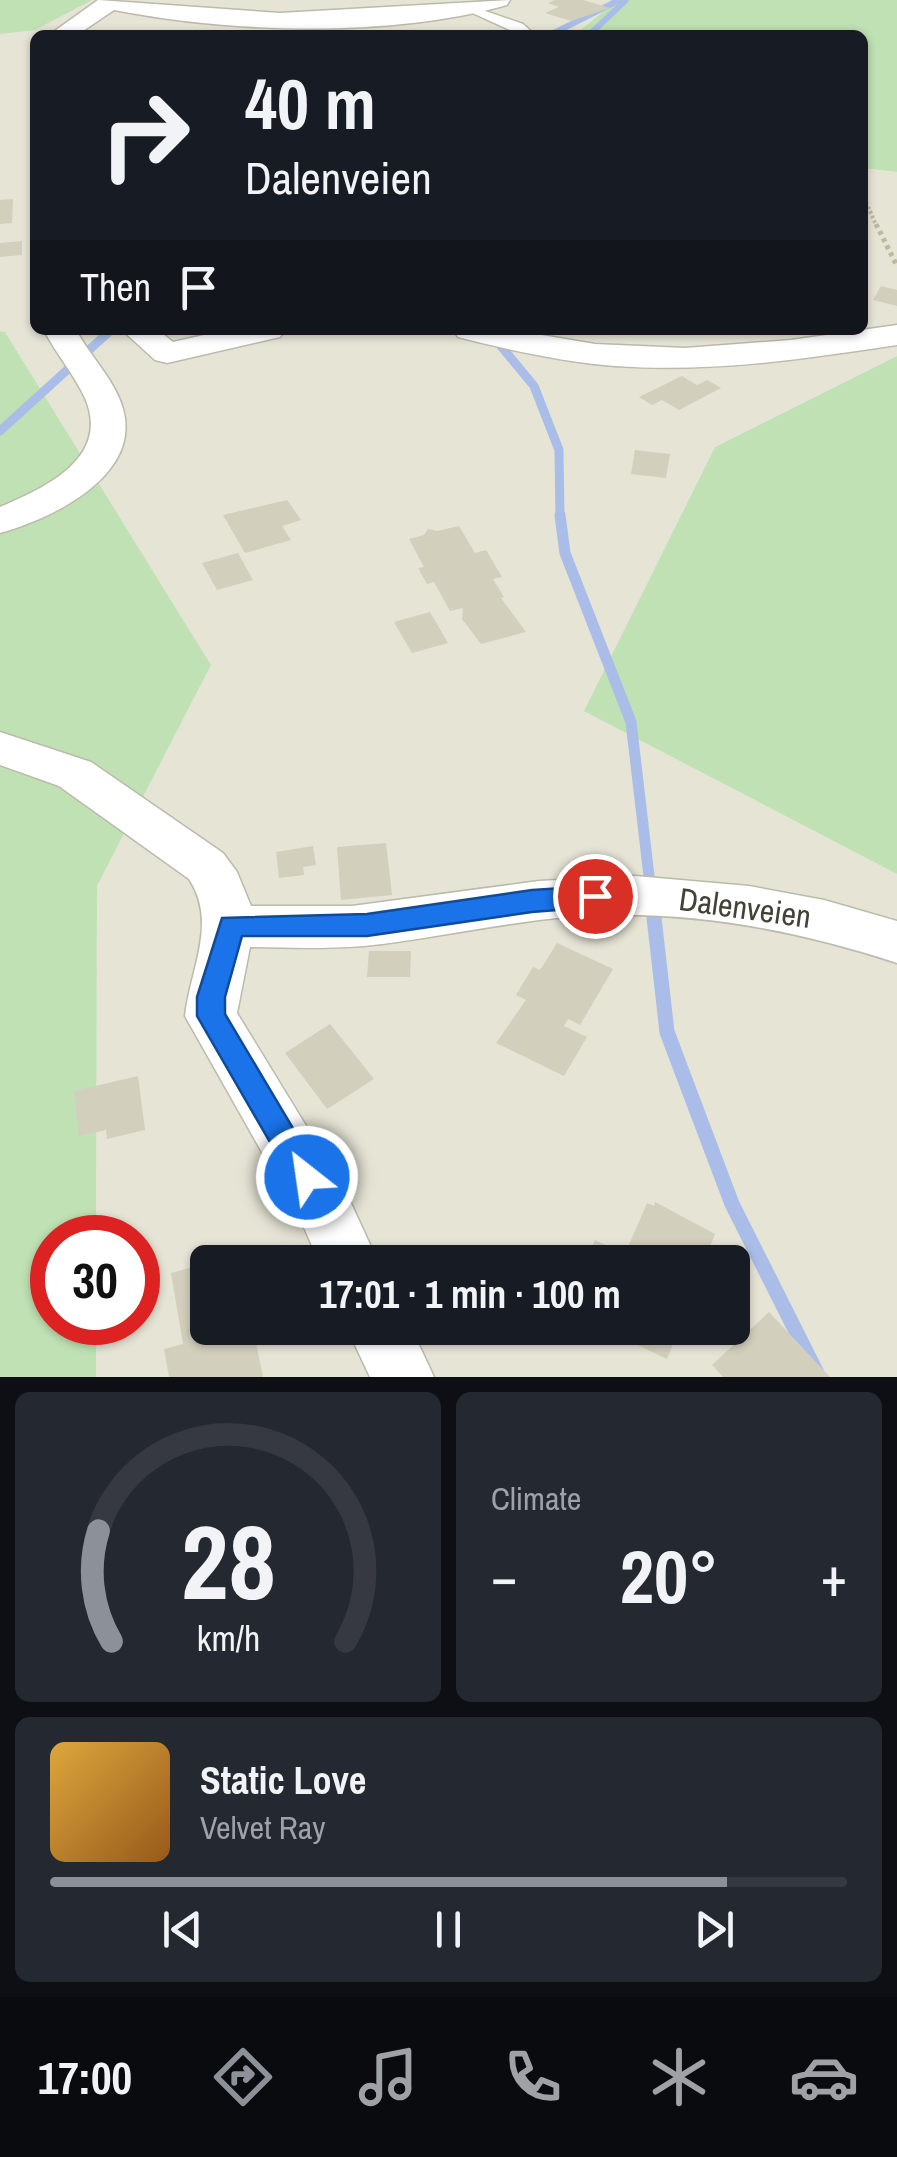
<!DOCTYPE html>
<meta charset="utf-8">
<style>
body{margin:0;font-family:"Archivo Narrow",sans-serif;background:#242831;color:#f1f3f6;height:100vh;display:flex;flex-direction:column;font-size:38px;white-space:nowrap}
*{box-sizing:border-box;margin:0}
p{font-size:32px;color:#9ea1a6}
.icon{flex:none;width:55px;height:55px;fill:none;stroke:currentColor;stroke-width:2;stroke-linecap:round;stroke-linejoin:round}
.map{position:relative;height:1377px;overflow:hidden}
.panel{display:flex;flex-direction:column;gap:15px;padding:15px;background:#0d0f14;flex:1}
.panel>*{flex:none}
.top-card{position:absolute;left:30px;top:30px;width:838px;height:305px;border-radius:15px;box-shadow:0 2px 8px #0004;background:#171b24;color:#f1f3f6;overflow:hidden}
.speed{position:absolute;left:30px;top:1215px;display:flex;gap:20px;font-size:50px;font-weight:700;text-align:center}
.speed>*{display:grid;place-content:center;width:130px;height:130px;border-radius:50%;background:#171b24;box-shadow:0 2px 8px #0004;line-height:1}
.speed .limit{border:15px solid #d22;background:#fff;color:#111}
.pin{position:absolute;display:grid;place-items:center;width:85px;height:85px;color:#fff;margin:-42px;border:5px solid #fff;border-radius:50%;box-shadow:0 2px 10px #0007}
.me{position:absolute;width:110px;margin:-55px;rotate:330deg;stroke-linejoin:round;filter:drop-shadow(0 0 8px #0008)}
.turn{display:flex;align-items:center;gap:35px;height:210px;padding:0 50px;font-size:45px}
.turn .icon{width:130px;height:130px;stroke-width:2.5}
.turn b{display:block;font-size:70px;line-height:85px}
.then{display:flex;align-items:center;height:95px;padding:0 50px;background:#0003;gap:20px;font-size:38px}
.big{font-size:75px;font-weight:700;line-height:1.1}
.panel .widget{flex:1;display:flex;flex-direction:column;justify-content:center;gap:15px;min-width:0;padding:0 35px;border-radius:15px;background:#242831}
.panel .dial{align-items:center;gap:0}
.dial svg{height:260px;overflow:visible;fill:none;stroke:#363941;stroke-width:7;stroke-linecap:round;text-anchor:middle}
.dial text{fill:#f1f3f6;stroke:none}
.song{display:flex;align-items:center;gap:30px}
.cover{width:120px;height:120px;border-radius:15px;background:linear-gradient(135deg,hsl(40 70% 55%),hsl(30 70% 35%))}
.played{height:10px;border-radius:5px;background:linear-gradient(90deg,#8c9099 85%,#363941 85%)}
.keys{display:flex;justify-content:space-around;direction:ltr}
.heat{display:flex;justify-content:space-between;align-items:center;font-size:55px;direction:ltr}
.panel .tiles{flex:1;display:grid;gap:15px;grid-template-columns:1fr 1fr}
.widget:last-child{grid-column:span 2}
.trip{position:absolute;left:190px;top:1245px;width:560px;height:100px;border-radius:15px;background:#171b24;box-shadow:0 2px 8px #0004;font-weight:700;line-height:100px;text-align:center}
.tab-bar{display:flex;height:160px;justify-content:space-around;align-items:center;background:#090b0e;color:#9ea1a6}
.tab-bar .icon{width:70px;height:70px}
.tab-bar .on{color:#8c9099}
.tab-bar b{font-size:45px;color:#f1f3f6}
.map>svg:first-child{display:block}
.residential{fill:#e5e4d5;fill-rule:evenodd}
.green{fill:#c0e1b4}
.lines{fill:none;stroke-linecap:round;stroke-linejoin:round}
.stream-far3{stroke:#a9bde8;stroke-width:6}
.stream-far2{stroke:#a9bde8;stroke-width:9}
.stream-far1{stroke:#a9bde8;stroke-width:11}
.stream{stroke:#a9bde8;stroke-width:15}
.building{fill:#d2cfbd}
.service-casing{stroke:#bcbaaa;stroke-width:3}
.minor-casing{stroke:#bcbaaa;stroke-width:3}
.path-far1{stroke:#bcb99d;stroke-width:4;stroke-dasharray:2.5 2.5;stroke-linecap:butt}
.path{stroke:#bcb99d;stroke-width:5;stroke-dasharray:4 4;stroke-linecap:butt}
.service{fill:#fff;fill-rule:evenodd}
.minor{fill:#fff;fill-rule:evenodd}
.route{fill:#1a73e8;stroke:#114b97;stroke-width:2.5}
.labels{text-anchor:middle;stroke-width:9;stroke-linejoin:round;paint-order:stroke}
.street-label{font-size:32px;fill:#434236;stroke:#fff}
</style>
<div class="map">
<svg width="897" height="1377" viewBox="0 0 897 1377">
<rect width="100%" height="100%" fill="#f1f1e7"/>
<path class="residential" d="M 0,0 L 618,0 L 574,35 L 35,35 L 35,330 L 862,330 L 863,168 L 897,172 L 897,356 L 715,447 L 585,711 L 897,874 L 897,1377 L 96,1377 L 96,1323 L 138,1322 L 138,1238 L 96,1237 L 97,886 L 211,665 L 5,332 L 0,331 ZM 208,1262 L 732,1262 L 732,1328 L 208,1328 Z"/>
<g class="green">
<polygon points="0,0 92,0 35,30 0,34"/>
<polygon points="618,0 897,0 897,172 863,168 862,35 574,35"/>
<polygon points="0,331 5,332 211,665 97,886 96,1237 52,1238 52,1322 96,1323 96,1377 0,1377"/>
<polygon points="897,356 897,874 584,711 715,447"/>
</g>
<g class="lines">
<g class="stream-far3">
<polyline points="550,35 619,0"/>
<polyline points="589,35 626,0"/>
</g>
<g class="stream-far2">
<polyline points="494,330 491,334 534,386 559,450 560,518"/>
<polyline points="0,431 111,330"/>
</g>
<polyline class="stream-far1" points="560,515 565,553 631,722 651,893"/>
<polyline class="stream" points="651,891 667,1032 732,1204 819,1377"/>
</g>
<g class="building">
<polygon points="555,0 583,0 610,8 571,21 545,13 559,7 548,3"/>
<polygon points="13,199 12,223 0,224 0,200"/>
<polygon points="22,241 22,255 0,257 0,243"/>
<polygon points="881,286 897,290 897,306 873,300"/>
<polygon points="682,376 697,385 707,380 721,388 679,410 662,400 652,405 639,397"/>
<polygon points="635,450 670,454 666,478 631,474"/>
<polygon points="287,500 301,520 282,526 291,540 245,553 223,515"/>
<polygon points="459,526 475,553 486,550 502,577 493,579 504,597 501,598 526,632 481,644 462,619 463,608 450,611 434,582 427,584 418,568 424,567 409,539 424,535 428,529 437,531"/>
<polygon points="238,553 253,580 217,590 202,563"/>
<polygon points="430,612 448,643 412,653 394,622"/>
<polygon points="386,843 392,895 341,900 337,847"/>
<polygon points="313,846 316,865 303,867 304,875 279,878 276,852"/>
<polygon points="557,943 613,969 580,1025 568,1019 564,1026 587,1037 564,1076 496,1043 526,1000 516,995 533,967 540,970"/>
<polygon points="369,951 411,951 410,977 367,977"/>
<polygon points="330,1024 374,1079 327,1109 285,1053"/>
<polygon points="138,1076 145,1130 107,1139 106,1130 79,1136 74,1091"/>
<polygon points="655,1202 715,1234 704,1262 585,1262 595,1240 625,1254 647,1203 654,1206"/>
<polygon points="208,1263 208,1328 253,1328 263,1377 169,1377 164,1349 183,1344 171,1273"/>
<polygon points="769,1312 830,1377 723,1377 712,1365"/>
<polygon points="602,1328 679,1328 667,1359"/>
</g>
<g class="lines">
<defs>
<polygon id="service" points="468,5 523,24 535,35 521,35 468,11"/>
<g id="minor">
<path d="M 98,0 L 280,13 L 510,0 L 507,5 C 390,38 232,33 114,10 L 77,35 L 49,35 Z"/>
<path d="M 897,325 L 897,345 C 804,359 710,373 615,366 C 562,362 509,350 458,337 L 453,330 L 512,330 L 595,344 L 685,348 L 791,340 Z"/>
<path d="M 44,330 L 76,330 C 90,356 115,380 123,409 C 142,476 51,519 0,533 L 0,507 C 45,488 111,458 85,398 C 74,374 56,354 44,330 Z"/>
<polygon points="122,330 158,330 173,342 226,330 285,330 280,337 167,363 155,360"/>
<path d="M 0,732 L 91,762 L 223,853 L 237,872 L 251,906 L 352,906 L 539,881 L 635,876 L 749,886 L 824,900 L 897,921 L 897,963 C 791,928 680,908 567,917 C 499,923 432,939 364,946 C 326,949 288,948 250,947 L 237,1013 L 344,1188 L 378,1262 L 319,1262 L 303,1225 L 185,1016 C 190,969 218,923 189,879 L 59,786 L 0,765 Z"/>
<polygon points="347,1328 411,1328 434,1377 370,1377"/>
</g>
</defs>
<use href="#service" class="service-casing"/>
<use href="#minor" class="minor-casing"/>
<polyline class="path-far1" points="862,193 877,227"/>
<polyline class="path" points="876,224 897,266"/>
<use href="#service" class="service"/>
<use href="#minor" class="minor"/>
</g>
<polygon class="route" points="595,886 604,889 608,896 604,904 595,907 532,912 367,936 242,936 225,997 225,1014 322,1177 317,1187 307,1191 296,1187 197,1016 197,997 222,918 367,914 532,890"/>
<g class="labels">
<g class="street-label">
<text transform="translate(745 908) rotate(8)" y="11">Dalenveien</text>
</g>
</g>
</svg>
<div class="speed"><div class="limit">30</div></div>
<div class="pin" style="left:595px;top:896px;background:#d93025"><svg class="icon" aria-label="arrive" viewBox="0 0 24 24"><path d="M6 21V4h12l-3 4 3 4H6"/></svg></div>
<svg class="me" style="left:307px;top:1177px" viewBox="-20 -20 40 40"><circle r="17" fill="#1a73e8" stroke="#fff" stroke-width="3"/><path d="M0-11L8 9 0 5-8 9z" fill="#fff"/></svg>
<div class="trip">17:01 · 1 min · 100 m</div>
<div class="top-card">
<div class="turn"><svg class="icon" aria-label="right" viewBox="0 0 24 24"><path d="M7 20v-9h11M14 6l5 5-5 5"/></svg><div><b>40 m</b>Dalenveien</div></div>
<div class="then">Then<svg class="icon" aria-label="arrive" viewBox="0 0 24 24"><path d="M6 21V4h12l-3 4 3 4H6"/></svg></div>
</div>
</div>
<section class="panel">
<div class="tiles">
<div class="widget dial"><svg viewBox="0 0 100 80">
<path d="M14 69A42 42 0 1 1 86 69"/>
<path d="M14 69A42 42 0 0 1 10 35" stroke="#8c9099"/>
<text x="50" y="56" font-size="32" font-weight="700">28</text>
<text x="50" y="72" font-size="11">km/h</text>
</svg></div>
<div class="widget"><p>Climate</p>
<div class="heat"><a>−</a><b class="big">20°</b><a>+</a></div>
</div>
<div class="widget">
<div class="song"><i class="cover"></i><div><b>Static Love</b><p>Velvet Ray</p></div></div>
<div class="played"></div>
<div class="keys"><svg class="icon" aria-label="previous" viewBox="0 0 24 24"><path d="M18 5L8 12l10 7zM5 5v14"/></svg><svg class="icon" aria-label="pause" viewBox="0 0 24 24"><path d="M8 5v14M16 5v14"/></svg><svg class="icon" aria-label="next" viewBox="0 0 24 24"><path d="M6 5l10 7-10 7zM19 5v14"/></svg></div>
</div>
</div>
</section>
<nav class="tab-bar">
<b>17:00</b>
<svg class="icon on" aria-label="directions" viewBox="0 0 24 24"><path d="M12 3l9 9-9 9-9-9zM9 14v-3h6M13 9l2 2-2 2"/></svg>
<svg class="icon" aria-label="music" viewBox="0 0 24 24"><path d="M9 18V5l10-2v13"/><circle cx="6" cy="18" r="3"/><circle cx="16" cy="16" r="3"/></svg>
<svg class="icon" aria-label="phone" viewBox="0 0 24 24"><path d="M5 4h4l2 5-3 2q2 4 5 5l2-3 5 2v4C11 20 4 13 5 4z"/></svg>
<svg class="icon" aria-label="climate" viewBox="0 0 24 24"><path d="M12 3v18M4 7l16 10M4 17L20 7"/></svg>
<svg class="icon" aria-label="car" viewBox="0 0 24 24"><path d="M5 17H2v-5l4-1 3-4h7l3 4 3 1v5h-3M9 17h6M6 11h13"/><circle cx="7" cy="17" r="2"/><circle cx="17" cy="17" r="2"/></svg>
</nav>
